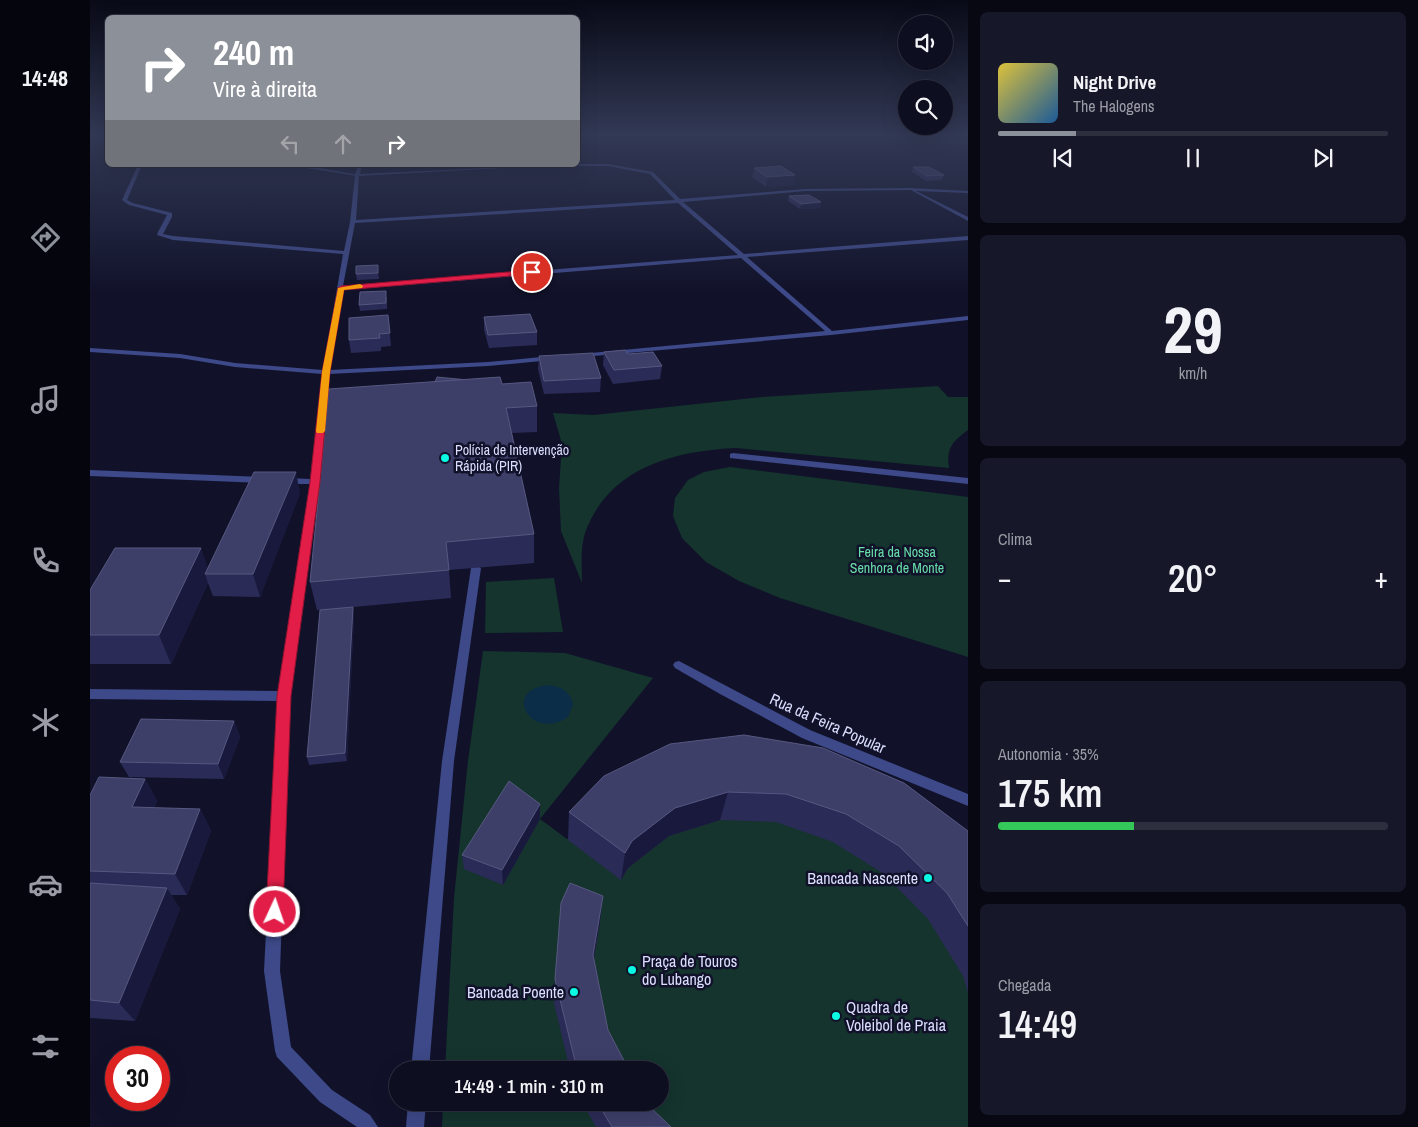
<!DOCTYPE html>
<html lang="pt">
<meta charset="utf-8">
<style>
body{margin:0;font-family:"Archivo Narrow",sans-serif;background:#161729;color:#f1f3f6;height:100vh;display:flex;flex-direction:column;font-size:19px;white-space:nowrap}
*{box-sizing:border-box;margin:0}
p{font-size:16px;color:#9a9ca5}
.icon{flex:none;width:28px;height:28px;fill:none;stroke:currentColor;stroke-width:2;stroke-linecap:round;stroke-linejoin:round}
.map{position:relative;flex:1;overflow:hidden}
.side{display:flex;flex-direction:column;gap:12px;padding:12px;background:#070812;width:450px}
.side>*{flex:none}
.top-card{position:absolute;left:15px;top:15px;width:475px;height:152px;border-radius:8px;box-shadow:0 5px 20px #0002,0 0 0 1px #2d2e3e;background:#8c9099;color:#fff;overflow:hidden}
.controls{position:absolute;left:808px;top:15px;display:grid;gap:10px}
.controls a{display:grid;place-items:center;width:55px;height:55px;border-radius:50%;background:#0d0e20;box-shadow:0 5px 20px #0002,0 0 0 1px #2d2e3e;font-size:25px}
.speed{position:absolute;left:15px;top:1046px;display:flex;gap:10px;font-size:25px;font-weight:700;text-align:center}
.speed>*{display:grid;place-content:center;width:65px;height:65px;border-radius:50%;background:#0d0e20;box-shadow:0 5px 20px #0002,0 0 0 1px #2d2e3e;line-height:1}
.speed .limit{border:8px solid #d22;background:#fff;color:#111}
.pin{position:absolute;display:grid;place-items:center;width:42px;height:42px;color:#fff;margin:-21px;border:2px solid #fff;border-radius:50%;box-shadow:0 1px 5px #0007}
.me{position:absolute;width:55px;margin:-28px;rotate:3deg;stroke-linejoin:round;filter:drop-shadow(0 0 4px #0008)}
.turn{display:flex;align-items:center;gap:18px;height:105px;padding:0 25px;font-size:22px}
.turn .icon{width:65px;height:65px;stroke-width:2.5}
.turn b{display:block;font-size:35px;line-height:42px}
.lanes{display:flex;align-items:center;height:48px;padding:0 25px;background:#0003;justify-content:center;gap:25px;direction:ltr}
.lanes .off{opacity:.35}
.big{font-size:38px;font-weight:600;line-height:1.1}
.side .card{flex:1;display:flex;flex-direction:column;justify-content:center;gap:8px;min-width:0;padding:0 18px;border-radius:8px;background:#161729}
.side .dial{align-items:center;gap:0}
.dial b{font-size:65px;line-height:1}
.song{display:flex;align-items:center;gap:15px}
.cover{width:60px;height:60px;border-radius:8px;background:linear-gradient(135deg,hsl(50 70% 55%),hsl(210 70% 35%))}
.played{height:5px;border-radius:2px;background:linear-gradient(90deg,#8c9099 20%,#2d2e3e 20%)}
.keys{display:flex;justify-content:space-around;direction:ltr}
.heat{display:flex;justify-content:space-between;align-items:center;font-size:28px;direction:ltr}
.charge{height:8px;border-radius:4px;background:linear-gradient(90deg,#34c759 35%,#2d2e3e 0)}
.trip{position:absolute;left:299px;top:1061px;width:280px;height:50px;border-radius:25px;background:#0d0e20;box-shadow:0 5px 20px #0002,0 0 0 1px #2d2e3e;font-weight:600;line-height:50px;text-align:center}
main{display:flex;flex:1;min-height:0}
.menu{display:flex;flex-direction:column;width:90px;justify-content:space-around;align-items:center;background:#05060d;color:#9a9ca5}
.menu .icon{width:35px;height:35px}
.menu .on{color:#8c9099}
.menu b{font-size:22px;color:#f1f3f6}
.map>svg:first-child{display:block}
.green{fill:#14342d}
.water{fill:#0c2d48}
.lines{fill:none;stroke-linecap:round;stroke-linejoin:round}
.stream{fill:#0c2d48;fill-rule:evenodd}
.pedestrian{fill:#3d4988;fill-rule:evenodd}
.minor{fill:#3d4988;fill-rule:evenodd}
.wall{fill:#2b2b57}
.shaded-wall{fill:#19193d}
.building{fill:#3e3f69;stroke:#575880}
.route{fill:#e11d48;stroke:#92132f}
.slow{fill:#f59e0b}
.poi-dot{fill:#0bfae3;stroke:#11122a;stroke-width:2}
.labels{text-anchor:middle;stroke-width:5;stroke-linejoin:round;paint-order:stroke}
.poi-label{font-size:14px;fill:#dbdefe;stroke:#11122a;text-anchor:start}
.park-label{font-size:14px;fill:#67dea9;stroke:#11122a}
.near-street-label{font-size:16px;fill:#dbdefe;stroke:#11122a}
.near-poi-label{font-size:16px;fill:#dbdefe;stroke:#11122a;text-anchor:end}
</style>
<main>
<nav class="menu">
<b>14:48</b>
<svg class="icon on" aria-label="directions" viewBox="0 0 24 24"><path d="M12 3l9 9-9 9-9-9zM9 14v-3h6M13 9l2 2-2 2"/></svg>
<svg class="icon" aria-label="music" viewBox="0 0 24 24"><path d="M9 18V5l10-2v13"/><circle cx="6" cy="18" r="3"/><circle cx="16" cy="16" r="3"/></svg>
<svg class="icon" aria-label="phone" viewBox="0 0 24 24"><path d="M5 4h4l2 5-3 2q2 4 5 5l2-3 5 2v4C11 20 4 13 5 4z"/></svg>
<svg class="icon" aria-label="climate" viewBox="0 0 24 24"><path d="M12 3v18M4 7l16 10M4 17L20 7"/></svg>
<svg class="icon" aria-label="car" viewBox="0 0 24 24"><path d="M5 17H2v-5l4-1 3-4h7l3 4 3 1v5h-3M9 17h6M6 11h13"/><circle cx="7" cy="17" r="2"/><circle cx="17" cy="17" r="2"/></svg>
<svg class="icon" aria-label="filters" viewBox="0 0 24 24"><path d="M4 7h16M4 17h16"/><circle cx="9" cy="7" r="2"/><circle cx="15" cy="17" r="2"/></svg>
</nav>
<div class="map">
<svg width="878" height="1127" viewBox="0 0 878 1127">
<rect width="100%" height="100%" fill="#11122a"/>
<g class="green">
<path d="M 848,386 L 858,397 L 878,397 L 878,430 C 862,442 856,448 859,468 L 646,448 C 584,451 519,467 495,533 C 490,549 492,567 492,583 L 471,531 L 469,488 L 472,444 L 463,413 L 504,415 L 672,397 Z"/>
<polygon points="640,467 878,497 878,657 690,598 649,581 616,562 592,538 583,516 585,498 598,480 614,472"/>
<polygon points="464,578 473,632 395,633 396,582"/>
<polygon points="393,651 475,653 563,678 450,819 477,839 575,773 878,876 878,1127 352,1127 353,1103 570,1102 570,1070 355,1070 364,898 378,761"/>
</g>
<path class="water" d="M 458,685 C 471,686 481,692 483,705 L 478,717 C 441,742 411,690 458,685 Z"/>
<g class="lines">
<polygon class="stream" points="793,134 804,134 878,143 878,145"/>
<polygon class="pedestrian" points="121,165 212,165 269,175 267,176 204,166 123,166"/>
<g class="minor">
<path d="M 488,164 L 518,164 L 563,172 L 590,199 L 715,189 L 820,188 L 878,191 L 878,193 L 826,191 L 878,217 L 878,221 L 821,190 L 715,191 L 593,202 L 654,254 L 878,236 L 878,240 L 657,257 L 742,331 L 878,316 L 878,320 L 741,335 L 492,357 L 488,355 L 490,354 L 735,331 L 651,258 L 253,290 L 240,370 L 398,362 L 462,356 L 466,358 L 462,360 L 398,366 L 239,374 L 229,482 L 200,696 L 190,971 L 201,1047 L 242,1090 L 280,1115 L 288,1127 L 267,1127 L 230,1102 L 187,1057 L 185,1051 L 174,971 L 188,701 L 0,699 L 0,689 L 189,691 L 220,484 L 196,484 L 192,481 L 196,478 L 221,479 L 232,374 L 145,367 L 90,358 L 0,352 L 0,348 L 90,354 L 145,363 L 233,370 L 253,254 L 83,240 L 67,235 L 68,232 L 77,215 L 39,205 L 32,200 L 48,165 L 52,165 L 37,200 L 43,203 L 82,213 L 82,217 L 73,234 L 83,236 L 254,251 L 260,222 L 265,175 L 268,165 L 272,165 L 270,174 L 462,165 L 269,176 L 266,220 L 585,200 L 560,174 L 518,166 L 486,166 ZM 588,203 L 648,255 L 253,286 L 265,223 Z"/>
<polygon points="643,453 878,478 878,484 640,458 640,454"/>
<polygon points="0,470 174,477 178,480 174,483 0,476"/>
<polygon points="386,565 391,568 364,761 339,1070 321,1070 352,761 381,568"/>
<polygon points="589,661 720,730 878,794 878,806 712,738 630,694 585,668 583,665 585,662"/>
<polygon points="318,1102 336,1102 334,1127 316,1127"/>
</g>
</g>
<g class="wall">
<polygon points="18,140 18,153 16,153 13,144"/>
<polygon points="823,167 854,175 852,180 836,181 822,172"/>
<polygon points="664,168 705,175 704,185 676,187 662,177"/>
<polygon points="699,196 731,202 730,208 710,209 698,201"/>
<polygon points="288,271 289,279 267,280 266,274"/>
<polygon points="297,297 297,309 270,311 269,305"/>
<polygon points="298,315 301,346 291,347 291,351 261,353 259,340"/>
<polygon points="394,317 447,332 447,345 399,348 394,330"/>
<polygon points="514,352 538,354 572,366 570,379 523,384 513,365"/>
<polygon points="449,356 511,378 510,392 454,394 448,369"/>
<polygon points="412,384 447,406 447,432 422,433 444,534 444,563 359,570 361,598 263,607 264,615 257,761 219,765 217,757 230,610 227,610 220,582"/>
<polygon points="210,493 170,597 123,596 118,583 81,664 0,664 0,590 118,568"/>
<polygon points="144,721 150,737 134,779 39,777 30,762"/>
<polygon points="580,744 878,831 878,993 873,976 838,919 794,874 743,842 686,822 630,820 579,836 538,868 531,880 478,840 479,812"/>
<polygon points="55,779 67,801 64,808 110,809 121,831 97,895 81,895 90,909 45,1021 0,1018 0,795"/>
<polygon points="450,819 413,885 374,869 372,855"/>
<polygon points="510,922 504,958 518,1030 539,1070 480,1070 464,1003 465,979"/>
<polygon points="492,1102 557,1102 558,1105 581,1127 506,1127"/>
</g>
<g class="shaded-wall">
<polygon points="705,175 704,185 676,187 677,177"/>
<polygon points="731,202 730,208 710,209 711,204"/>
<polygon points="206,472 210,493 170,597 163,574"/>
<polygon points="111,548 120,574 115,574 118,583 81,664 69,635"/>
<polygon points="263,607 264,615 257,761 255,753"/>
<polygon points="144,721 150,737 134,779 128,764"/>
<polygon points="55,779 67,801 55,829 42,807"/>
<polygon points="638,792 630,820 579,836 538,868 531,880 535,853 542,841 585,808"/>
<polygon points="450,804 450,819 413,885 412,870"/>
<polygon points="110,809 121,831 97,895 85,874"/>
<polygon points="77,888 90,909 45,1021 29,1003"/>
<polygon points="513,896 510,922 500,980 503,955"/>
</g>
<g class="building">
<polygon points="18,140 18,144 13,144"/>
<polygon points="691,166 705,175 677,177 664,168"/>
<polygon points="823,167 839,167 854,175 837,176"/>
<polygon points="719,195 731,202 711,204 699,196"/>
<polygon points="288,265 288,273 266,274 266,266"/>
<polygon points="296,291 296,303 269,305 270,292"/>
<polygon points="440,314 447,332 398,335 394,317"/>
<polygon points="298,315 300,333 289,334 290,338 259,340 259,318"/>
<polygon points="535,350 538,354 563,352 572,366 524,370 514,352"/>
<polygon points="503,353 511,378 454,381 449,356"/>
<polygon points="347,377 378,380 345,382"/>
<polygon points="410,377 412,384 441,382 447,406 416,408 444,534 356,542 359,570 220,582 239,389"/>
<polygon points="164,472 206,472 163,574 115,574"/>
<polygon points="25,548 111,548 69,635 0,635 0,590"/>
<polygon points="263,607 255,753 217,757 230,610"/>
<polygon points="51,719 144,721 128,764 30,762"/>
<polygon points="654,735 733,748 814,783 878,831 878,926 857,893 809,846 756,814 696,794 638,792 585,808 542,841 535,853 479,812 514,776 580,744"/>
<polygon points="9,777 55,779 42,807 110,809 85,874 0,871 0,795"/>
<polygon points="419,781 450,804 412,870 372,855"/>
<polygon points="0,883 77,888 29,1003 0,1000"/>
<polygon points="480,883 513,896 503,955 518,1030 539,1070 489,1070 486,1065 465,979 471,903"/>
<polygon points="507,1102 557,1102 558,1105 581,1127 522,1127"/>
</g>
<linearGradient id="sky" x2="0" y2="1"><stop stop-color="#090a17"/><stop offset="0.46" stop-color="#323955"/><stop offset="1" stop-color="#323955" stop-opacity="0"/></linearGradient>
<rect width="878" height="292" fill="url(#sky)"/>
<polygon class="route" points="442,270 444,271 444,274 254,290 240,372 230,482 201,696 193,912 191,918 185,921 179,918 176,912 187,696 220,482 232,372 248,288 251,286"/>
<polygon class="slow" points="270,284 273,286 272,288 254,290 240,372 235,431 233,433 227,433 226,431 232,372 248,288"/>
<g class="poi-dot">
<circle cx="355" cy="458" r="5"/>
<circle cx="838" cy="878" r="5"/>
<circle cx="542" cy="970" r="5"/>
<circle cx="484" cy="992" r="5"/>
<circle cx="746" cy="1016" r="5"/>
</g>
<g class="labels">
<g class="poi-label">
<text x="365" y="455">Polícia de Intervenção<tspan x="365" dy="16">Rápida (PIR)</tspan></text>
</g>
<g class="park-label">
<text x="807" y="557">Feira da Nossa<tspan x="807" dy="16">Senhora de Monte</tspan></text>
</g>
<g class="near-street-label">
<text transform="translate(738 723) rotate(24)" y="6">Rua da Feira Popular</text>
</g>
<g class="near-poi-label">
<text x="828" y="884">Bancada Nascente</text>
<text x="552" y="967" text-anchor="start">Praça de Touros<tspan x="552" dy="18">do Lubango</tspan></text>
<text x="474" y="998">Bancada Poente</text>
<text x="756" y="1013" text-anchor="start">Quadra de<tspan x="756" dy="18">Voleibol de Praia</tspan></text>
</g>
</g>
</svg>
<div class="controls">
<a><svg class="icon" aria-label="sound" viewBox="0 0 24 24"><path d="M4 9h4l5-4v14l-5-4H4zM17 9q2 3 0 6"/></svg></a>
<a><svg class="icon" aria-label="search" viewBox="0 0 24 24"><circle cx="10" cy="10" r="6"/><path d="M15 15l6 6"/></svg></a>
</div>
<div class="speed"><div class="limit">30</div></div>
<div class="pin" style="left:442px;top:272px;background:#d93025"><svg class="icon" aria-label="arrive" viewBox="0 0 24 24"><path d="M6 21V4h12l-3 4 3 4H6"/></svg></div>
<svg class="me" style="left:185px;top:912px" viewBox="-20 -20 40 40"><circle r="17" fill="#e11d48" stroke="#fff" stroke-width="3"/><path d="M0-11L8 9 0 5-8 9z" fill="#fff"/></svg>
<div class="trip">14:49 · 1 min · 310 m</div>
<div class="top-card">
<div class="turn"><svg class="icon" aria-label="right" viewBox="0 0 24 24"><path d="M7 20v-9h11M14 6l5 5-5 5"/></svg><div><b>240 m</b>Vire à direita</div></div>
<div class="lanes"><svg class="icon off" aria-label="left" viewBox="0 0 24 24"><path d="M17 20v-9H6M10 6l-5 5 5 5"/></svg><svg class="icon off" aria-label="ahead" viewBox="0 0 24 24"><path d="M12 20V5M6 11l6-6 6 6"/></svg><svg class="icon" aria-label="right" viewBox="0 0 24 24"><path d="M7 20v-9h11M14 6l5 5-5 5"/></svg></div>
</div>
</div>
<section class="side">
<div class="card">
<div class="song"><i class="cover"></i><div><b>Night Drive</b><p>The Halogens</p></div></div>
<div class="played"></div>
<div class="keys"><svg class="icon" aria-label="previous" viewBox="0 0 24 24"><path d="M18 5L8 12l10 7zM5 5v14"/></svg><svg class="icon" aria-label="pause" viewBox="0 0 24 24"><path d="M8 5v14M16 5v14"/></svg><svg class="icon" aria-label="next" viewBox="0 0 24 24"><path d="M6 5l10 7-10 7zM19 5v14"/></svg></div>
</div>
<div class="card dial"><b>29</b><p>km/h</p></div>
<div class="card"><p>Clima</p>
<div class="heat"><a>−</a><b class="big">20°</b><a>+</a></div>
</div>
<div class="card"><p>Autonomia · 35%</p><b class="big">175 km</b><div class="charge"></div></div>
<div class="card"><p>Chegada</p><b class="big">14:49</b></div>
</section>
</main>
